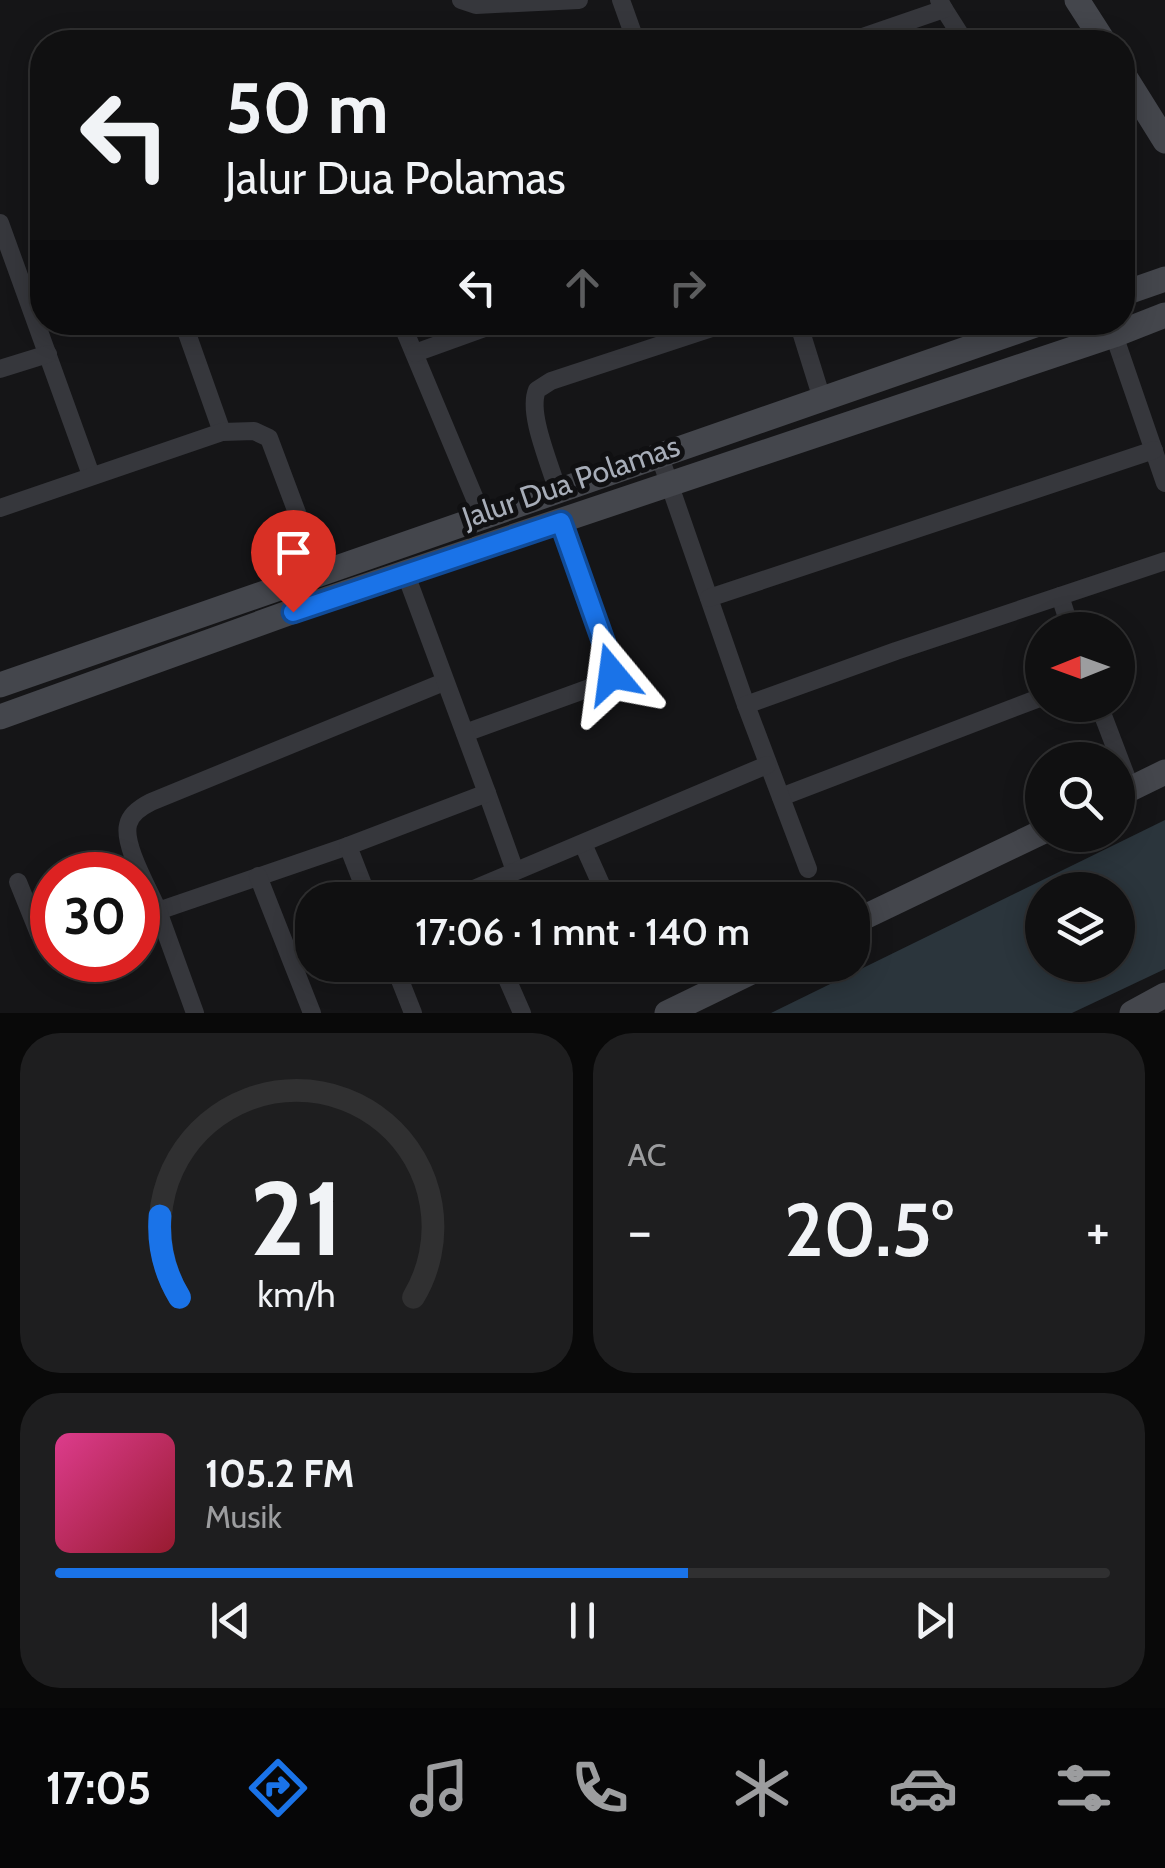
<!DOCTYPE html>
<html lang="id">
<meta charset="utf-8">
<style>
body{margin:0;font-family:Cabin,sans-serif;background:#1e1e1f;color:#f1f3f6;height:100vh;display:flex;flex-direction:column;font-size:38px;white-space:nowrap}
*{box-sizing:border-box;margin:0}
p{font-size:32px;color:#9c9d9f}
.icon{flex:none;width:55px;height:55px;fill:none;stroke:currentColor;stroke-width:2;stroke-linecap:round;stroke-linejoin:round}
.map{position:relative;height:1013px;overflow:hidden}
.details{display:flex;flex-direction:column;gap:20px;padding:20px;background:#090909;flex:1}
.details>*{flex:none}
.hud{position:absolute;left:30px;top:30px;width:1105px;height:305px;border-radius:40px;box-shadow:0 5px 25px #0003,0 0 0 2px #303031;background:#101011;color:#f1f3f6;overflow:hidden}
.needle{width:65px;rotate:269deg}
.controls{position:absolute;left:1025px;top:612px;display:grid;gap:20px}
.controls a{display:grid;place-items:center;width:110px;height:110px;border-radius:50%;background:#101011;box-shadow:0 5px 25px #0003,0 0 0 2px #303031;font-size:50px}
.speed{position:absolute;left:30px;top:852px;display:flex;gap:20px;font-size:50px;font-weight:700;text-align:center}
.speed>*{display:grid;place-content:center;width:130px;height:130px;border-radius:50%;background:#101011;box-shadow:0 5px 25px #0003,0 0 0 2px #303031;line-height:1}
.speed .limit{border:15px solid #d22;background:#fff;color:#111}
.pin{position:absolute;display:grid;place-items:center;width:85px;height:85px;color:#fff;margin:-102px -42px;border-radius:50% 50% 50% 0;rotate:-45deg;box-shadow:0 0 10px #0007}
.pin .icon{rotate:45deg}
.me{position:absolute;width:110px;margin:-55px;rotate:344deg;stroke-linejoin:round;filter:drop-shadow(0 0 8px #0008)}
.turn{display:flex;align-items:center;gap:35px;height:210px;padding:0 30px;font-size:45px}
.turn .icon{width:130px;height:130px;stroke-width:2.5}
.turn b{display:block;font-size:70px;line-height:85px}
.lanes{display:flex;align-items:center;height:95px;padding:0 30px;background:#0003;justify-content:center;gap:50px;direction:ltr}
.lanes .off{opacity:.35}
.big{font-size:75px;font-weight:600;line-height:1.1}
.details .widget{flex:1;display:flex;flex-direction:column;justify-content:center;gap:15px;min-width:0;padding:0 35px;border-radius:40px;background:#1e1e1f}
.details .dial{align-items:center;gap:0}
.dial svg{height:260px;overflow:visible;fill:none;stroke:#303031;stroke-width:7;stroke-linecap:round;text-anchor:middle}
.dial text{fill:#f1f3f6;stroke:none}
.song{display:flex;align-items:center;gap:30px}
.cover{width:120px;height:120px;border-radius:15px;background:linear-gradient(135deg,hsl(330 70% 55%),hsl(350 70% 35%))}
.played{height:10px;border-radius:5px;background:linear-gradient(90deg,#1a73e8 60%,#303031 60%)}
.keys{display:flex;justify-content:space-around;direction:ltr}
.heat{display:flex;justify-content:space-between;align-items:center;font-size:55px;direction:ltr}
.details .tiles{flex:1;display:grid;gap:20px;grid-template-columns:1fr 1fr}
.widget:last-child{grid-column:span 2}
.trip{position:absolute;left:295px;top:882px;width:575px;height:100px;border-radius:40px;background:#101011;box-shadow:0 5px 25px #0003,0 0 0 2px #303031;font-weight:600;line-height:100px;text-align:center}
.dock{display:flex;height:160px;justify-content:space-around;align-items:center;background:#060607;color:#9c9d9f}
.dock .icon{width:70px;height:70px}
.dock .selected{color:#1a73e8}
.dock b{font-size:45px;color:#f1f3f6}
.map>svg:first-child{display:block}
.water{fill:#2b353c;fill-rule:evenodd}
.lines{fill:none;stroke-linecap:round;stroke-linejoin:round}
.street{stroke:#36373c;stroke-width:18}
.secondary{stroke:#44464c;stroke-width:25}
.route-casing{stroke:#114b97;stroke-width:25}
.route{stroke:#1a73e8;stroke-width:18}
.labels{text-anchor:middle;stroke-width:10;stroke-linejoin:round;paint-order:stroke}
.street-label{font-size:30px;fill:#a7adb8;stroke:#101012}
</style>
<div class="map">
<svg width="1165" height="1013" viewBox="0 0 1165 1013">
<rect width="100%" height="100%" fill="#151517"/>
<path class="water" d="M 1165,820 L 1165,969 L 1072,1013 L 771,1013 ZM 1042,890 L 1118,890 L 1118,965 L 1042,965 Z"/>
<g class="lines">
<g class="street">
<polyline points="461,0 476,5 579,0"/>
<polyline points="621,0 636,42"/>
<polyline points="944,9 965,42"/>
<polyline points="848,42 944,9 939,0"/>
<polyline points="0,223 91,475"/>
<polyline points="183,322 222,432"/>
<polyline points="401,322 483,518"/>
<polyline points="798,322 822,399"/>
<polyline points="1114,335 1165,483"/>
<polyline points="415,353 501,322"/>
<polyline points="0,369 48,354"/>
<polyline points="660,457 746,705"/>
<path d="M 558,492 C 551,466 527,414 537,390 L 551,381 L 730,322"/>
<polyline points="0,508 222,432 254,431 269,438 320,574"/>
<polyline points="1060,596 1071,630"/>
<polyline points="709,598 1154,450"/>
<polyline points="1099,705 1131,789"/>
<path d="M 465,733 L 595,686 C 607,681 612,679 612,665 L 561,522"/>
<polyline points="487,793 515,871"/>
<polyline points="781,797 1042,697"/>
<polyline points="583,844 608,900"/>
<path d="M 348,846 L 158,911 C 150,891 123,846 128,825 C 130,814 141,807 151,802 L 444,682"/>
<polyline points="808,869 746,705 896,651 1165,561"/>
<polyline points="258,876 312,1013"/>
<polyline points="18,882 39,934 52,938"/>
<polyline points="369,900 348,846 487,793 405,572"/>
<polyline points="473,900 469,891 767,765"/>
<polyline points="138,917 158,911 195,1013"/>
<polyline points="394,965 413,1013"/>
<polyline points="501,965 522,1013"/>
</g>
<g class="secondary">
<polyline points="1077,0 1104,42"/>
<polyline points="1122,72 1165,141"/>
<polyline points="1122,294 1165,279"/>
<polyline points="0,685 1044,322"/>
<polyline points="0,717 330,598 1114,335 1165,315"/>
<polyline points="1118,795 1165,772"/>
<polyline points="852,923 1042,832"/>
<polyline points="667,1013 766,965"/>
<polyline points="1132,1013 1165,995"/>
</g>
</g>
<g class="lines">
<defs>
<polyline id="route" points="293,612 561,522 612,666 612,674"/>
</defs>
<use href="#route" class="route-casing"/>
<use href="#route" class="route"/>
</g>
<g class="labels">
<g class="street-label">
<text transform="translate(571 482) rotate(-19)" y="10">Jalur Dua Polamas</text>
</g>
</g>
</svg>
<div class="controls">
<a><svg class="needle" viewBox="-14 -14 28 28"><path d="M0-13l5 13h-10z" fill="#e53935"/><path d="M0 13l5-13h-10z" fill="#9c9d9f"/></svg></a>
<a><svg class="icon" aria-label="search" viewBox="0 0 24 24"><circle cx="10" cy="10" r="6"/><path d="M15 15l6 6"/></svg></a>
<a><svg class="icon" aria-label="layers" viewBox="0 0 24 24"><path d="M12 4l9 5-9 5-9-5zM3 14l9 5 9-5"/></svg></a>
</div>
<div class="speed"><div class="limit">30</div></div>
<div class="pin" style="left:293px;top:612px;background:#d93025"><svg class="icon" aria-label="arrive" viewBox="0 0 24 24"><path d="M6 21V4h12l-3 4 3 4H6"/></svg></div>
<svg class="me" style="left:612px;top:674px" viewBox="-20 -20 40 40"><path d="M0-17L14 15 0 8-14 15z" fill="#1a73e8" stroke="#fff" stroke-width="4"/></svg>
<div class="trip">17:06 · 1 mnt · 140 m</div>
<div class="hud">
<div class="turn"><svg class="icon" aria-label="left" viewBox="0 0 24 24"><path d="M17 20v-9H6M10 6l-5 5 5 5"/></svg><div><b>50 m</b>Jalur Dua Polamas</div></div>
<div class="lanes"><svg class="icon" aria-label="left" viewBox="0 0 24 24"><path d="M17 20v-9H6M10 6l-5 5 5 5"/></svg><svg class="icon off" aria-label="ahead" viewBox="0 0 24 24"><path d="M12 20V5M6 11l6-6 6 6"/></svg><svg class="icon off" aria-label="right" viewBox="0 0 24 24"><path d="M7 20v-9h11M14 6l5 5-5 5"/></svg></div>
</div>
</div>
<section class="details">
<div class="tiles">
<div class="widget dial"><svg viewBox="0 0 100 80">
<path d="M14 69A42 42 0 1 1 86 69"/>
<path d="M14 69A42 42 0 0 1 8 44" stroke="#1a73e8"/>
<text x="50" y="56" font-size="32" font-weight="700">21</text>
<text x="50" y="72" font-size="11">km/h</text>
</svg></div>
<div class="widget"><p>AC</p>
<div class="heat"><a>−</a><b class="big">20.5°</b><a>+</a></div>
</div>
<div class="widget">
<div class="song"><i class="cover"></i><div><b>105.2 FM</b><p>Musik</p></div></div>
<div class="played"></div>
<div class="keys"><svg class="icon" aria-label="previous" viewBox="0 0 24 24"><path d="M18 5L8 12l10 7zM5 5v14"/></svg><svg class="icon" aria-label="pause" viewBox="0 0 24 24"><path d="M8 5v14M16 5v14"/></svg><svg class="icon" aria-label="next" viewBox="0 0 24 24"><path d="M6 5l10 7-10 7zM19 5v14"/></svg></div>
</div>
</div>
</section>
<nav class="dock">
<b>17:05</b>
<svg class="icon selected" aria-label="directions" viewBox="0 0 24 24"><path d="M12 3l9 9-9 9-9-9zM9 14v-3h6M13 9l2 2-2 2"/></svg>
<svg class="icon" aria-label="music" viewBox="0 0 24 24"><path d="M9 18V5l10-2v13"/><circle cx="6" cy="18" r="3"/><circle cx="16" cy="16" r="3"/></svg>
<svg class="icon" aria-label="phone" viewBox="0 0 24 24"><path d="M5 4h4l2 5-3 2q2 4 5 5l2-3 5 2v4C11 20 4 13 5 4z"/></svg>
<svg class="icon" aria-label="climate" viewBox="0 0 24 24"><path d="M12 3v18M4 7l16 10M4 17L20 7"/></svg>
<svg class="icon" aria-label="car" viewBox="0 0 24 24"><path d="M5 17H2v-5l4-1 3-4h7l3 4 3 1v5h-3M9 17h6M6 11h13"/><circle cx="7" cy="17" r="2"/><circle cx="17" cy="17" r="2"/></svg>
<svg class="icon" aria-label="filters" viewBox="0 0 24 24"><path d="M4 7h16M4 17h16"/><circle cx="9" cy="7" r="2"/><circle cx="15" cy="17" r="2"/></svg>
</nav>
